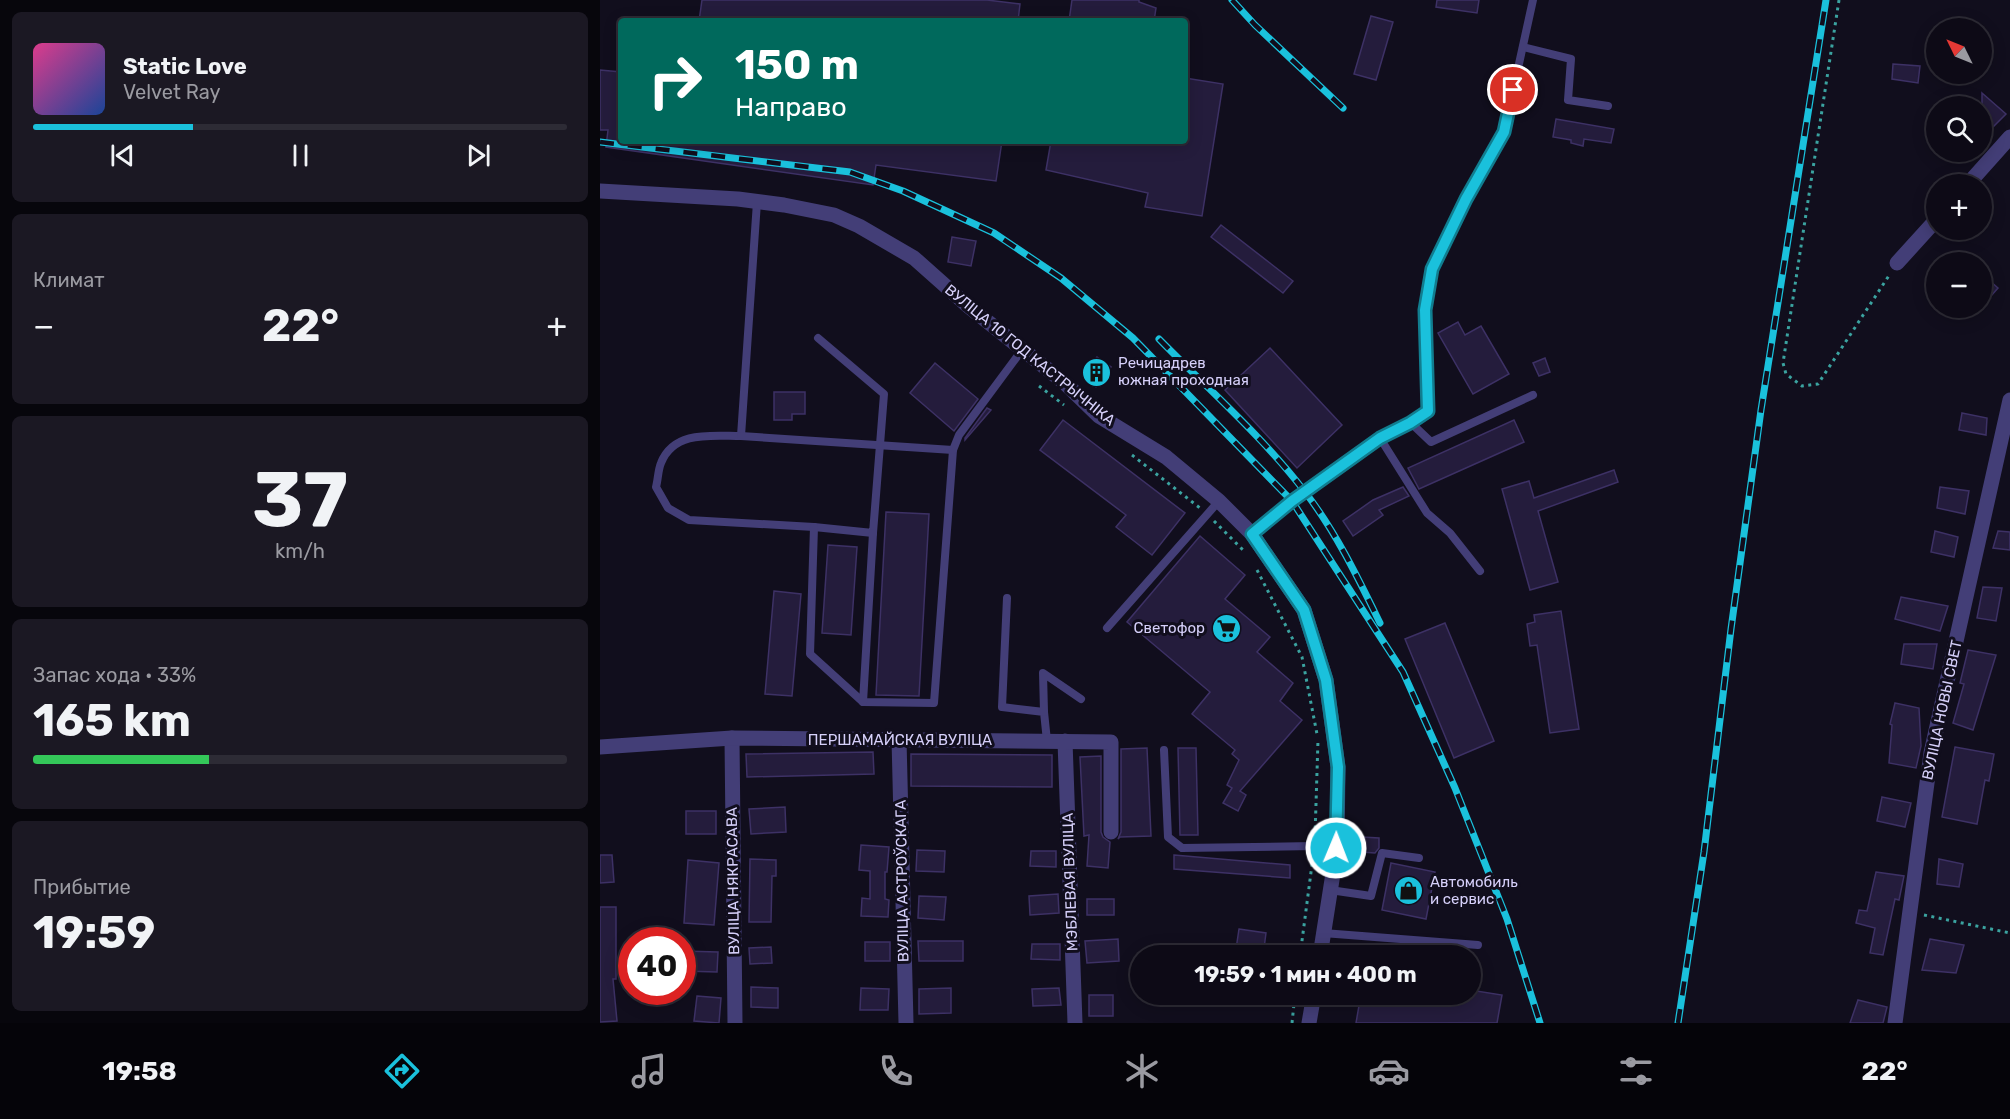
<!DOCTYPE html>
<html lang="ru">
<meta charset="utf-8">
<style>
body{margin:0;font-family:Rubik,sans-serif;background:#1b1823;color:#f1f3f6;height:100vh;display:flex;flex-direction:column;font-size:22px;white-space:nowrap}
*{box-sizing:border-box;margin:0}
p{font-size:20px;color:#9a9aa1}
.icon{flex:none;width:33px;height:33px;fill:none;stroke:currentColor;stroke-width:2;stroke-linecap:round;stroke-linejoin:round}
.map{position:relative;flex:1;overflow:hidden}
.side{display:flex;flex-direction:column;gap:12px;padding:12px;background:#07060c;width:600px}
.side>*{flex:none}
.guide{position:absolute;left:18px;top:18px;width:570px;height:126px;border-radius:6px;box-shadow:0 3px 15px #0003,0 0 0 2px #2d2b35;background:#00695c;color:#fff;overflow:hidden}
.needle{width:39px;rotate:313deg}
.tools{position:absolute;left:1326px;top:18px;display:grid;gap:12px}
.tools a{display:grid;place-items:center;width:66px;height:66px;border-radius:50%;background:#0d0a16;box-shadow:0 3px 15px #0003,0 0 0 2px #2d2b35;font-size:30px}
.speed{position:absolute;left:18px;top:927px;display:flex;gap:12px;font-size:30px;font-weight:700;text-align:center}
.speed>*{display:grid;place-content:center;width:78px;height:78px;border-radius:50%;background:#0d0a16;box-shadow:0 3px 15px #0003,0 0 0 2px #2d2b35;line-height:1}
.speed .limit{border:9px solid #d22;background:#fff;color:#111}
.pin{position:absolute;display:grid;place-items:center;width:51px;height:51px;color:#fff;margin:-26px;border:3px solid #fff;border-radius:50%;box-shadow:0 2px 6px #0007}
.me{position:absolute;width:66px;margin:-33px;rotate:1deg;stroke-linejoin:round;filter:drop-shadow(0 0 4px #0008)}
.turn{display:flex;align-items:center;gap:21px;height:126px;padding:0 18px;font-size:27px}
.turn .icon{width:78px;height:78px;stroke-width:2.5}
.turn b{display:block;font-size:42px;line-height:51px}
.big{font-size:45px;font-weight:700;line-height:1.1}
.side .tile{flex:1;display:flex;flex-direction:column;justify-content:center;gap:9px;min-width:0;padding:0 21px;border-radius:9px;background:#1b1823}
.side .dial{align-items:center;gap:0}
.dial b{font-size:78px;line-height:1}
.song{display:flex;align-items:center;gap:18px}
.cover{width:72px;height:72px;border-radius:9px;background:linear-gradient(135deg,hsl(330 70% 55%),hsl(220 70% 35%))}
.played{height:6px;border-radius:3px;background:linear-gradient(90deg,#1ac1dc 30%,#2d2b35 30%)}
.keys{display:flex;justify-content:space-around;direction:ltr}
.heat{display:flex;justify-content:space-between;align-items:center;font-size:33px;direction:ltr}
.charge{height:9px;border-radius:4px;background:linear-gradient(90deg,#34c759 33%,#2d2b35 0)}
.trip{position:absolute;left:530px;top:945px;width:351px;height:60px;border-radius:30px;background:#0d0a16;box-shadow:0 3px 15px #0003,0 0 0 2px #2d2b35;font-weight:700;line-height:60px;text-align:center}
.tab-bar{display:flex;height:96px;justify-content:space-around;align-items:center;background:#050409;color:#9a9aa1}
.tab-bar .icon{width:42px;height:42px}
.tab-bar .current{color:#1ac1dc}
.tab-bar b{font-size:27px;color:#f1f3f6}
main{display:flex;flex:1;min-height:0}
.map>svg:first-child{display:block}
.building{fill:#241c3c;stroke:#3d3165;stroke-width:1.5}
.lines{fill:none;stroke-linecap:round;stroke-linejoin:round}
.path{stroke:#3ba3a0;stroke-width:3;stroke-dasharray:3 4.5;stroke-linecap:butt}
.service{stroke:#433e77;stroke-width:8}
.minor{stroke:#433e77;stroke-width:15}
.tertiary{stroke:#433e77;stroke-width:15}
.rail-casing{stroke:#1ac1dc;stroke-width:7}
.rail{stroke:#110e1d;stroke-width:4.5;stroke-dasharray:14;stroke-linecap:butt}
.route-casing{stroke:#117d8f;stroke-width:15}
.route{stroke:#1ac1dc;stroke-width:10}
.labels{text-anchor:middle;stroke-width:6;stroke-linejoin:round;paint-order:stroke}
.street-label{font-size:15px;fill:#d6d0fa;stroke:#110e1d}
.poi-label{font-size:15px;fill:#d6d0fa;stroke:#110e1d;text-anchor:start}
</style>
<main>
<section class="side">
<div class="tile">
<div class="song"><i class="cover"></i><div><b>Static Love</b><p>Velvet Ray</p></div></div>
<div class="played"></div>
<div class="keys"><svg class="icon" aria-label="previous" viewBox="0 0 24 24"><path d="M18 5L8 12l10 7zM5 5v14"/></svg><svg class="icon" aria-label="pause" viewBox="0 0 24 24"><path d="M8 5v14M16 5v14"/></svg><svg class="icon" aria-label="next" viewBox="0 0 24 24"><path d="M6 5l10 7-10 7zM19 5v14"/></svg></div>
</div>
<div class="tile"><p>Климат</p>
<div class="heat"><a>−</a><b class="big">22°</b><a>+</a></div>
</div>
<div class="tile dial"><b>37</b><p>km/h</p></div>
<div class="tile"><p>Запас хода · 33%</p><b class="big">165 km</b><div class="charge"></div></div>
<div class="tile"><p>Прибытие</p><b class="big">19:59</b></div>
</section>
<div class="map">
<svg width="1410" height="1023" viewBox="0 0 1410 1023">
<rect width="100%" height="100%" fill="#110e1d"/>
<g class="building">
<polygon points="102,0 387,0 420,4 418,21 99,21"/>
<polygon points="472,0 539,0 539,2 556,8 554,21 469,21"/>
<polygon points="837,0 879,0 877,13 836,7"/>
<polygon points="771,16 793,22 776,80 754,74"/>
<polygon points="1293,64 1320,66 1318,83 1292,79"/>
<polygon points="0,70 21,72 21,141 402,141 396,181 276,165 273,185 6,147 8,130 0,130"/>
<polygon points="585,78 623,84 602,216 545,207 548,193 446,170 451,141 585,141"/>
<polygon points="1382,93 1406,114 1382,138"/>
<polygon points="956,119 1014,129 1011,143 984,139 983,146 971,143 971,140 953,137"/>
<polygon points="621,225 693,281 683,293 611,237"/>
<polygon points="352,237 376,241 371,266 348,262"/>
<polygon points="1382,274 1398,288 1382,306"/>
<polygon points="858,322 865,335 881,326 909,374 873,394 838,333"/>
<polygon points="670,348 742,425 697,468 625,390"/>
<polygon points="497,357 511,367 496,387 483,376"/>
<polygon points="945,358 950,372 939,376 933,363"/>
<polygon points="335,363 378,399 354,431 310,393"/>
<polygon points="174,392 205,392 205,414 192,414 192,420 174,420"/>
<polygon points="387,408 391,410 365,440 365,438"/>
<polygon points="1362,413 1387,418 1386,435 1359,430"/>
<polygon points="463,420 585,513 552,555 516,527 526,515 440,450"/>
<polygon points="914,420 924,442 819,489 808,468"/>
<polygon points="1014,470 1018,482 938,511 958,582 930,590 902,489 929,481 934,498"/>
<polygon points="803,487 809,496 779,510 783,515 753,536 743,521 773,500"/>
<polygon points="1340,487 1369,491 1365,514 1337,508"/>
<polygon points="286,512 329,514 319,696 276,695"/>
<polygon points="1335,531 1358,537 1354,557 1331,552"/>
<polygon points="1398,531 1410,532 1410,550 1393,548"/>
<polygon points="600,536 645,575 625,599 670,637 657,652 693,683 680,701 702,720 640,791 646,795 638,811 623,803 632,788 627,785 639,760 632,754 635,750 592,714 610,692 527,622"/>
<polygon points="228,545 257,547 251,635 222,633"/>
<polygon points="1383,587 1402,588 1396,621 1377,618"/>
<polygon points="174,591 201,594 192,696 165,694"/>
<polygon points="1301,597 1348,606 1340,631 1295,619"/>
<polygon points="961,611 979,729 950,733 937,645 930,646 927,624 935,622 934,615"/>
<polygon points="845,623 894,741 854,758 805,639"/>
<polygon points="1304,644 1337,644 1333,669 1301,664"/>
<polygon points="1368,650 1396,655 1373,730 1353,723 1364,684 1360,683"/>
<polygon points="1295,703 1319,708 1321,746 1316,768 1289,763 1292,725 1290,724"/>
<polygon points="1355,747 1394,754 1389,781 1385,780 1377,824 1342,817"/>
<polygon points="547,748 551,836 520,837 518,839 521,832 521,749"/>
<polygon points="578,748 596,748 598,835 580,835"/>
<polygon points="273,752 274,774 147,777 146,754"/>
<polygon points="311,754 452,755 452,787 311,786"/>
<polygon points="501,756 501,832 503,837 510,842 508,868 487,866 489,835 484,836 480,757"/>
<polygon points="1282,797 1311,803 1305,827 1277,821"/>
<polygon points="185,807 186,832 151,834 149,809"/>
<rect x="86" y="811" width="30" height="23"/>
<polygon points="762,837 779,838 779,848 775,853 761,852"/>
<polygon points="261,845 289,847 287,872 285,872 285,899 289,900 288,917 261,916 262,898 270,899 270,871 259,870"/>
<polygon points="317,850 345,851 344,872 316,871"/>
<polygon points="431,851 456,851 456,867 430,866"/>
<polygon points="0,855 12,855 14,882 0,883"/>
<polygon points="574,855 690,865 690,878 574,869"/>
<polygon points="150,859 176,860 176,876 172,876 171,922 149,922"/>
<polygon points="1339,859 1363,864 1359,887 1337,884"/>
<polygon points="88,860 119,863 114,925 84,923"/>
<polygon points="791,863 835,872 826,919 782,910"/>
<polygon points="1276,872 1304,876 1299,900 1295,899 1283,955 1270,953 1275,928 1256,923 1259,910 1267,911"/>
<polygon points="458,894 459,913 430,915 429,896"/>
<polygon points="319,896 346,897 344,920 318,918"/>
<rect x="487" y="899" width="27" height="16"/>
<polygon points="0,907 16,907 16,979 13,979 17,1021 0,1022"/>
<polygon points="639,929 666,933 663,956 635,956"/>
<polygon points="518,939 519,961 487,963 485,941"/>
<polygon points="1330,939 1364,945 1356,973 1322,970"/>
<polygon points="318,941 363,941 363,961 319,961"/>
<rect x="265" y="942" width="25" height="19"/>
<polygon points="432,944 460,944 460,960 431,959"/>
<polygon points="171,947 172,963 150,964 149,948"/>
<polygon points="82,951 118,952 117,972 82,971"/>
<polygon points="151,987 178,988 178,1008 151,1007"/>
<polygon points="261,988 289,989 288,1010 260,1010"/>
<polygon points="351,988 351,1013 319,1014 319,989"/>
<polygon points="459,988 461,1005 433,1006 432,989"/>
<polygon points="870,990 902,995 897,1023 756,1023 761,994 870,994"/>
<rect x="489" y="995" width="24" height="21"/>
<polygon points="97,996 121,998 119,1023 94,1021"/>
<polygon points="1258,1000 1287,1007 1283,1023 1250,1023"/>
</g>
<g class="lines">
<g class="path">
<polyline points="1239,0 1183,363 1186,374 1202,386 1218,384 1290,274"/>
<polyline points="439,386 464,405"/>
<polyline points="532,455 600,508"/>
<polyline points="614,521 645,552"/>
<polyline points="657,570 702,657 717,734"/>
<polyline points="715,836 718,740"/>
<polyline points="1324,915 1410,933"/>
<polyline points="700,956 713,857"/>
<polyline points="692,1023 695,994"/>
</g>
<g class="service">
<polyline points="923,47 971,59 968,100 1008,106"/>
<path d="M 157,202 L 141,436 C 112,436 74,430 61,463 C 58,470 58,480 56,487 L 68,508 L 89,520 L 214,527 L 273,533 L 284,394 L 218,338"/>
<polyline points="811,423 831,442 933,395"/>
<polyline points="141,436 353,450 334,703 263,702 210,654 214,527"/>
<polyline points="780,438 811,423 828,411 825,310 832,269 866,199 904,132 933,0"/>
<polyline points="353,450 359,435 422,350"/>
<polyline points="652,534 692,501 780,438 827,513 850,533 880,571"/>
<polyline points="407,598 402,707 444,712 447,741"/>
<polyline points="507,628 619,501"/>
<polyline points="263,702 273,533"/>
<polyline points="444,712 443,673 481,699"/>
<polyline points="564,750 568,837 582,848 714,846 737,848"/>
<polyline points="730,890 771,896 782,853 819,858"/>
<polyline points="723,933 878,945"/>
</g>
<g class="minor">
<polyline points="1368,184 1410,137"/>
<polyline points="1297,263 1336,220"/>
<polyline points="132,738 135,1023"/>
<polyline points="299,739 306,1023"/>
<polyline points="465,741 475,1023"/>
<polyline points="0,747 132,738 511,742 511,832"/>
<polyline points="1295,1023 1331,753 1410,400"/>
</g>
<g class="tertiary">
<polyline points="0,191 138,199 184,205 234,215 259,226 314,258 368,306 466,384 499,416 566,457 619,501 652,534 704,610 726,680 738,767 737,848 720,956"/>
<polyline points="709,1023 714,994"/>
</g>
<defs>
<g id="rail">
<polyline points="632,0 655,25 743,108"/>
<polyline points="0,142 250,172 303,191 394,233 461,278 533,338 692,501 803,672 855,788 907,919 940,1023"/>
<path d="M 559,339 C 607,388 664,438 705,492 C 736,532 758,578 780,623"/>
<polyline points="1078,1023 1104,852 1131,629 1161,410 1226,0"/>
</g>
</defs>
<use href="#rail" class="rail-casing"/>
<use href="#rail" class="rail"/>
</g>
<g class="lines">
<defs>
<polyline id="route" points="736,848 738,767 726,680 704,610 652,534 692,501 780,438 810,423 828,411 825,310 832,269 866,199 904,132 913,90"/>
</defs>
<use href="#route" class="route-casing"/>
<use href="#route" class="route"/>
</g>
<defs>
<symbol id="building-disc" viewBox="-11 -11 22 22"><circle r="9.5" fill="#1ac1dc" stroke="#110e1d"/><path d="M-4-6H4V6H1V3H-1V6H-4ZM-2.5-4.3h1.7v1.8h-1.7ZM.8-4.3h1.7v1.8H.8ZM-2.5-1h1.7V.8h-1.7ZM.8-1h1.7V.8H.8Z" fill="#111"/></symbol>
<symbol id="supermarket-disc" viewBox="-11 -11 22 22"><circle r="9.5" fill="#1ac1dc" stroke="#110e1d"/><path d="M-6-5.5h2.5l.6 2H6L4.5 2H-2.5L-4.4-4H-6ZM-1.5 3.2a1.3 1.3 0 1 0 .1 0ZM3 3.2a1.3 1.3 0 1 0 .1 0Z" fill="#111"/></symbol>
<symbol id="shop-disc" viewBox="-11 -11 22 22"><circle r="9.5" fill="#1ac1dc" stroke="#110e1d"/><path d="M-5-2.5h2.3a2.7 3.5 0 0 1 5.4 0H5L5.5 6h-11ZM-1.5-2.5h3a1.5 2.3 0 0 0-3 0Z" fill="#111"/></symbol>
</defs>
<g fill-rule="evenodd">
<use href="#building-disc" x="480" y="356" width="33" height="33"/>
<use href="#supermarket-disc" x="610" y="612" width="33" height="33"/>
<use href="#shop-disc" x="792" y="874" width="33" height="33"/>
</g>
<g class="labels">
<g class="street-label">
<text transform="translate(430 355) rotate(39)" y="5">ВУЛІЦА 10 ГОД КАСТРЫЧНІКА</text>
<text transform="translate(1342 710) rotate(-78)" y="5">ВУЛІЦА НОВЫ СВЕТ</text>
<text x="300" y="745">ПЕРШАМАЙСКАЯ ВУЛІЦА</text>
<text transform="translate(133 881) rotate(-91)" y="5">ВУЛІЦА НЯКРАСАВА</text>
<text transform="translate(302 881) rotate(-91)" y="5">ВУЛІЦА АСТРОЎСКАГА</text>
<text transform="translate(470 882) rotate(-92)" y="5">МЭБЛЕВАЯ ВУЛІЦА</text>
</g>
<g class="poi-label">
<text x="518" y="368">Речицадрев<tspan x="518" dy="17">южная проходная</tspan></text>
<text x="605" y="633" text-anchor="end">Светофор</text>
<text x="830" y="887">Автомобиль<tspan x="830" dy="17">и сервис</tspan></text>
</g>
</g>
</svg>
<div class="tools">
<a><svg class="needle" viewBox="-14 -14 28 28"><path d="M0-13l5 13h-10z" fill="#e53935"/><path d="M0 13l5-13h-10z" fill="#9a9aa1"/></svg></a>
<a><svg class="icon" aria-label="search" viewBox="0 0 24 24"><circle cx="10" cy="10" r="6"/><path d="M15 15l6 6"/></svg></a>
<a>+</a>
<a>−</a>
</div>
<div class="speed"><div class="limit">40</div></div>
<div class="pin" style="left:913px;top:90px;background:#d93025"><svg class="icon" aria-label="arrive" viewBox="0 0 24 24"><path d="M6 21V4h12l-3 4 3 4H6"/></svg></div>
<svg class="me" style="left:736px;top:848px" viewBox="-20 -20 40 40"><circle r="17" fill="#1ac1dc" stroke="#fff" stroke-width="3"/><path d="M0-11L8 9 0 5-8 9z" fill="#fff"/></svg>
<div class="trip">19:59 · 1 мин · 400 m</div>
<div class="guide">
<div class="turn"><svg class="icon" aria-label="right" viewBox="0 0 24 24"><path d="M7 20v-9h11M14 6l5 5-5 5"/></svg><div><b>150 m</b>Направо</div></div>
</div>
</div>
</main>
<nav class="tab-bar">
<b>19:58</b>
<svg class="icon current" aria-label="directions" viewBox="0 0 24 24"><path d="M12 3l9 9-9 9-9-9zM9 14v-3h6M13 9l2 2-2 2"/></svg>
<svg class="icon" aria-label="music" viewBox="0 0 24 24"><path d="M9 18V5l10-2v13"/><circle cx="6" cy="18" r="3"/><circle cx="16" cy="16" r="3"/></svg>
<svg class="icon" aria-label="phone" viewBox="0 0 24 24"><path d="M5 4h4l2 5-3 2q2 4 5 5l2-3 5 2v4C11 20 4 13 5 4z"/></svg>
<svg class="icon" aria-label="climate" viewBox="0 0 24 24"><path d="M12 3v18M4 7l16 10M4 17L20 7"/></svg>
<svg class="icon" aria-label="car" viewBox="0 0 24 24"><path d="M5 17H2v-5l4-1 3-4h7l3 4 3 1v5h-3M9 17h6M6 11h13"/><circle cx="7" cy="17" r="2"/><circle cx="17" cy="17" r="2"/></svg>
<svg class="icon" aria-label="filters" viewBox="0 0 24 24"><path d="M4 7h16M4 17h16"/><circle cx="9" cy="7" r="2"/><circle cx="15" cy="17" r="2"/></svg>
<b>22°</b>
</nav>
